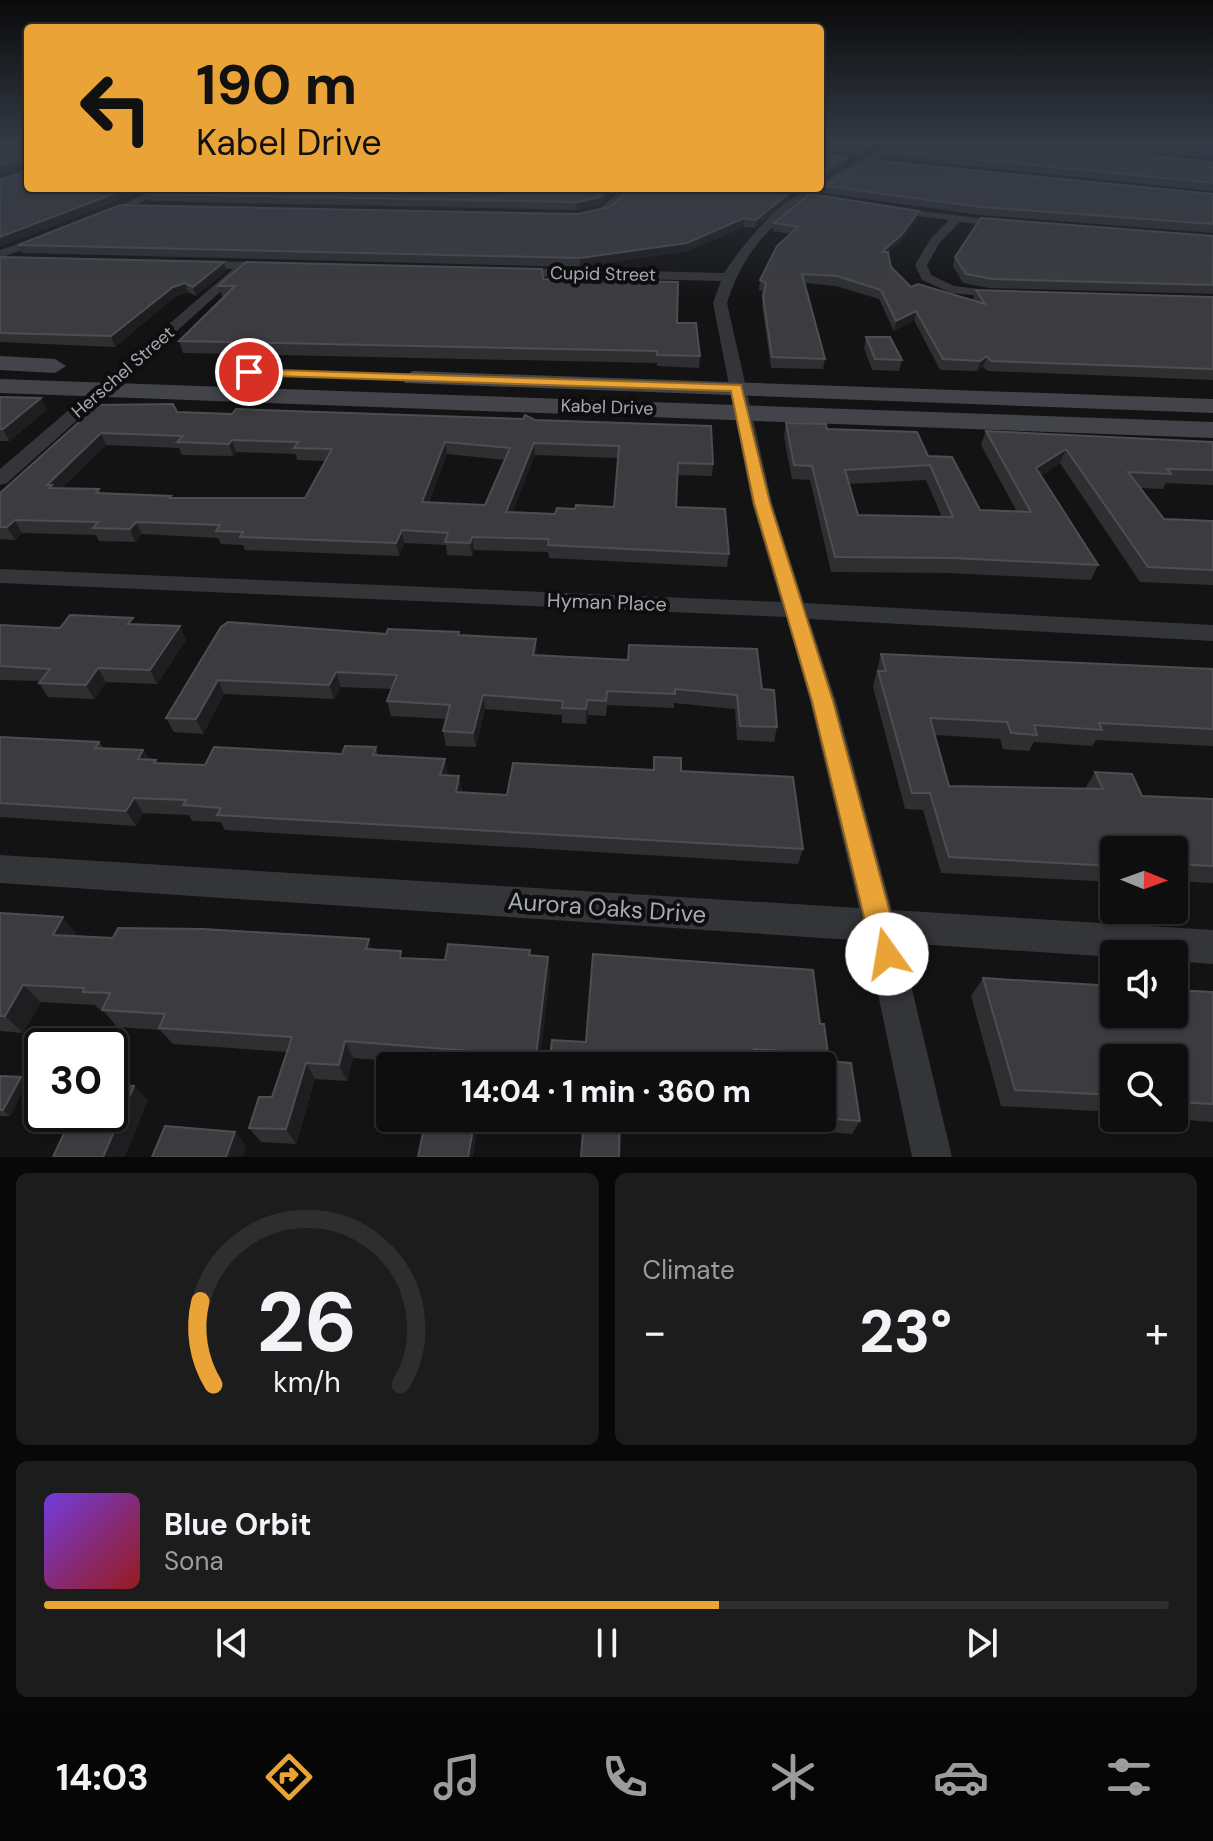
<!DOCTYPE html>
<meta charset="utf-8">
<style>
body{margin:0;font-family:"DM Sans",sans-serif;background:#1c1c1d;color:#f1f3f6;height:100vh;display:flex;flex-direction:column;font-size:30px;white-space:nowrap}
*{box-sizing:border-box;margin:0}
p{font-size:26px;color:#9b9c9e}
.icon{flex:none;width:44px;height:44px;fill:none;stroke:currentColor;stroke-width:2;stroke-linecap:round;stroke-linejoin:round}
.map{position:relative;height:1157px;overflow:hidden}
.details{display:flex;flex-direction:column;gap:16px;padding:16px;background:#080808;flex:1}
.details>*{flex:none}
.hud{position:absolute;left:24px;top:24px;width:800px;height:168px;border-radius:8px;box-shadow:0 2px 6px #0004,0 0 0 2px #2e2e2f;background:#e9a336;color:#111;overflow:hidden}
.needle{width:52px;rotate:91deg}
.controls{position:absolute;left:1100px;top:836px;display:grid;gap:16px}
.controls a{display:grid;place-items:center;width:88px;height:88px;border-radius:8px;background:#0e0e0f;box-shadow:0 2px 6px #0004,0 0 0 2px #2e2e2f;font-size:40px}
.speed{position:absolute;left:24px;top:1028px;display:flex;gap:16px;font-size:40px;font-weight:700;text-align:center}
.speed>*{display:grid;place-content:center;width:104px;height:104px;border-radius:50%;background:#0e0e0f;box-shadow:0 2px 6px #0004,0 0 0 2px #2e2e2f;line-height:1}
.speed .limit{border:4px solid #111;border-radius:12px;background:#fff;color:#111}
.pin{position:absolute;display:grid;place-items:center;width:68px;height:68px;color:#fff;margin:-34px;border:4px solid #fff;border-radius:50%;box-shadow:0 2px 8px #0007}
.me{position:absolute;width:88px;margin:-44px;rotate:347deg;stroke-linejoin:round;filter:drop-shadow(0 0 6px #0008)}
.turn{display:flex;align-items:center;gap:28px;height:168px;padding:0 40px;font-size:36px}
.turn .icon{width:104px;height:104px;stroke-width:2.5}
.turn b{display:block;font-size:56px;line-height:68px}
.big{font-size:60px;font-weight:800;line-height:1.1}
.details .widget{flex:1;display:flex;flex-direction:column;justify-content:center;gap:12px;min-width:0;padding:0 28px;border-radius:12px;background:#1c1c1d}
.details .dial{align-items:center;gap:0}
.dial svg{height:208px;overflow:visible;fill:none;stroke:#2e2e2f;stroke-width:7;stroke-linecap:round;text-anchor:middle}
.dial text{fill:#f1f3f6;stroke:none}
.song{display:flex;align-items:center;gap:24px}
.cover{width:96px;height:96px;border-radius:12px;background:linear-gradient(135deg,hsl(260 70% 55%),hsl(0 70% 35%))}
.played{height:8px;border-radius:4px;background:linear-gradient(90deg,#e9a336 60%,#2e2e2f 60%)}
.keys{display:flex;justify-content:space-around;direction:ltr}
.heat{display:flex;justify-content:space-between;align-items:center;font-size:44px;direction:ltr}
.details .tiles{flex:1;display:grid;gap:16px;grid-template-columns:1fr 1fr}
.widget:last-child{grid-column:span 2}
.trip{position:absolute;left:376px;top:1052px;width:460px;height:80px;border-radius:8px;background:#0e0e0f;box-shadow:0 2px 6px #0004,0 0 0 2px #2e2e2f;font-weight:800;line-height:80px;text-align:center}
.dock{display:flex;height:128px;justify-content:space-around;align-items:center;background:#060606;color:#9b9c9e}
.dock .icon{width:56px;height:56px}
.dock .current{color:#e9a336}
.dock b{font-size:36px;color:#f1f3f6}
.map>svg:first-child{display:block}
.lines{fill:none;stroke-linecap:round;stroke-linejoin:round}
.street{fill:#343539;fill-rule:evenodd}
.secondary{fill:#424449;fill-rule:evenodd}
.wall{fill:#2f2f32;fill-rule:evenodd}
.shaded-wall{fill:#1e1e20}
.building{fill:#3c3c40;stroke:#4c4e52;stroke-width:2;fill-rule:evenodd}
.route{fill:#e9a336;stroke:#976a23;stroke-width:2}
.labels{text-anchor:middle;stroke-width:8;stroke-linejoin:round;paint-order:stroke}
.far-street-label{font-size:18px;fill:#a5aab4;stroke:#0e0e0f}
.street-label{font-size:20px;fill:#a5aab4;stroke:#0e0e0f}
.near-street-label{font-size:24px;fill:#a5aab4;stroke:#0e0e0f}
</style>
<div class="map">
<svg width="1213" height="1157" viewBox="0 0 1213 1157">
<rect width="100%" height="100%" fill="#131314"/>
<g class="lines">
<g class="street">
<path d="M 893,141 L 903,141 C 831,199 759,202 727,303 L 772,503 L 804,603 L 1213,625 L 1213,641 L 809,619 L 836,701 L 892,910 L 1213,930 L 1213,964 L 1174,961 L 1174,954 L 1114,954 L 1114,957 L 901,943 L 952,1157 L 912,1157 L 867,941 L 0,883 L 0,855 L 859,908 L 810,701 L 786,617 L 0,583 L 0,569 L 781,602 L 752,503 L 713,303 L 721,281 L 515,276 L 509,272 L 515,268 L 724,273 C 741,247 786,188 820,188 L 820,183 Z"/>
<polygon points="159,188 172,188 106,218 97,216"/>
<polygon points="625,188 636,188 605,214 597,214 597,210"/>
<polygon points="888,207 1012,222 1008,227 960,222 940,242 927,265 931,275 954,286 1004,292 1009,293 1009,299 951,293 922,280 915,265 931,238 949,220 884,212"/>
<polygon points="48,234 52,239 0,258 0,250"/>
<polygon points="191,261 273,262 279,266 273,270 246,269 7,483 0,485 0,469 233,269 195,268 189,264"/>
</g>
<g class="secondary">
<polygon points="0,356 55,359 66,366 55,373 0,370"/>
<polygon points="413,371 1213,399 1213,413 405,383 402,378"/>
<polygon points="0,379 1213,422 1213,438 0,393"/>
</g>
</g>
<g class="wall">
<polygon points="820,141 887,141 863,155 820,150 821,154 848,157 847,164 820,180"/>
<polygon points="899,141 1213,141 1213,158 1059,146 1213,162 1213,191 883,157 884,150"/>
<polygon points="825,186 1213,194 1213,233 979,215 824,193"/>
<polygon points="620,188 600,205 577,210 149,201 146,194"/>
<polygon points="777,188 810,188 804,190"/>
<polygon points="790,192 789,200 755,228 744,227 687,251 580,267 22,253 18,245 577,214 610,207"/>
<polygon points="919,211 917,219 899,243 888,253 891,267 911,287 974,301 973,299 976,290 1213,297 1213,380 988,371 983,367 977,371 940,370 914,320 894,331 879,299 836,286 805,283 825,359 823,369 771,368 762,305 764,292 759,290 760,280 790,234 773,231 774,223"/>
<polygon points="1213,236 1213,294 989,288 963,283 953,266 955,257"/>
<polygon points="0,257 224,262 226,271 196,296 188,292 176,296 115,347 0,342"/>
<polygon points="543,279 677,323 700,356 699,368 657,366 657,363 183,353 179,341 225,297 222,296 218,286"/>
<polygon points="866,337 902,360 899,371 872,370 864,348"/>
<polygon points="0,397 41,398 47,410 9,441 0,441"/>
<path d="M 98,405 L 177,412 L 232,414 L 535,420 L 713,464 L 712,476 L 677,475 L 676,507 L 729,554 L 727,567 L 549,558 L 548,552 L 474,550 L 472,556 L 447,555 L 446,545 L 404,543 L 399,556 L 245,550 L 243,545 L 221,544 L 218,538 L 142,534 L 135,542 L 99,541 L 96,535 L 22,533 L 15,540 L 0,539 L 0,493 ZM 106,445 L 179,448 L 182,455 L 233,456 L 236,452 L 296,454 L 297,460 L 326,461 L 305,498 L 172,498 L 101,493 L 99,489 L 62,488 ZM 447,454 L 505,460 L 485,505 L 429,502 ZM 535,455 L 618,458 L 614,507 L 575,509 L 555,514 L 512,513 Z"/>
<path d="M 786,423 L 827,429 L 928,456 L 980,510 L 1017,512 L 981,445 L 986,431 L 1213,442 L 1213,485 L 1166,483 L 1163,489 L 1140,488 L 1164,519 L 1213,521 L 1213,585 L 1140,582 L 1060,463 L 1041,476 L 1098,565 L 1091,580 L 948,573 L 831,572 L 810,480 L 792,479 L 784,437 ZM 926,480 L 942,517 L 858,515 L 849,484 Z"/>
<polygon points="136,624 180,626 186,640 157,684 106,682 94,699 48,697 39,683 40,681 0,680 0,625 60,628"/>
<polygon points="221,627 386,634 459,632 460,635 536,655 762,689 777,727 774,742 737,740 735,709 674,703 674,708 607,705 606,716 588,715 586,724 562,723 562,715 485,709 476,747 446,746 443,731 446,719 391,716 387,701 392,689 341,687 334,699 224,694 203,734 174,732 166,718"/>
<polygon points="881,654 1213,669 1213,746 1096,740 1092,746 1034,742 1029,751 1003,749 1000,739 935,735 949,786 1085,789 1095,772 1142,796 1213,799 1213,883 1174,881 1174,850 1114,850 1114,882 941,873 923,810 905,809 873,687"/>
<polygon points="0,737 99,742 103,748 143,750 149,759 156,760 157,763 205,765 342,754 376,747 378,755 448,774 447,776 459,776 462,792 507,795 681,771 803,849 798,864 225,830 221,822 192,821 189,815 143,813 136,826 0,817"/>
<polygon points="0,913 78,936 373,950 404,958 445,960 530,950 531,956 548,957 550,975 539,1066 454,1066 353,1058 347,1081 315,1079 296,1144 261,1142 249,1128 272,1097 287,1052 173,1044 160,1030 117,1027 102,1009 99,1009 95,1005 41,1002 23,1033 0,1031"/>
<polygon points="983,978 1213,992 1213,1122 1159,1118 1174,1118 1174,1058 1114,1058 1114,1112 1001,1106 971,996"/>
<polygon points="820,1024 829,1061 860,1121 852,1134 798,1130 797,1118 822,1118 822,1066 775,1066 754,1064 755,1066 549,1066 586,1042"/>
<polygon points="0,1076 21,1077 27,1082 10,1116 0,1116"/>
</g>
<g class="shaded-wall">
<polygon points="20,141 28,141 28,146 2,156 0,149"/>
<polygon points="877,141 887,141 863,155 865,148"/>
<polygon points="848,157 847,164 820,180 820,173"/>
<polygon points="27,158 28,165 0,173 0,165"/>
<polygon points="129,188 150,188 0,247 0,237"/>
<polygon points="611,188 620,188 600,205 577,210 577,202"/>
<polygon points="790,192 789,200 755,228 756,220"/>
<polygon points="919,211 917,219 899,243 880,261 882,252"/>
<polygon points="744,218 744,227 687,251 580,267 580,258"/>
<polygon points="224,262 226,271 196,296 193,287"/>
<polygon points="185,283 188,292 176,296 115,347 111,336 173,287"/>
<polygon points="916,311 914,320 894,331 896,321"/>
<polygon points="987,356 983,367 977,371 980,361"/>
<polygon points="41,398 47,410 9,441 3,429"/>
<polygon points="101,433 106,445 56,494 47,485"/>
<polygon points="232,440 236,452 233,456 229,444"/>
<polygon points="445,442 447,454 424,514 422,502"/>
<polygon points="534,443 535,455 507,525 506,512"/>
<polygon points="1066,449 1060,463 1030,483 1036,468"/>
<polygon points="15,520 22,533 15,540 7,527"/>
<polygon points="136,522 142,534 135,542 130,529"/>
<polygon points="402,530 404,543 399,556 396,543"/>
<polygon points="472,537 474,550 472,556 470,543"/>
<polygon points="180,626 186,640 157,684 150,670"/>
<polygon points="536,639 537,654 534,670 533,655"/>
<polygon points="98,668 106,682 94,699 86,685"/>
<polygon points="336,672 341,687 334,699 329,685"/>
<polygon points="218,680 224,694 203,734 196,719"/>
<polygon points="483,695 485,709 476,747 473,733"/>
<polygon points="587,700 588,715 586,724 586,709"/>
<polygon points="143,750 152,765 138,759"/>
<polygon points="445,759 448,774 443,791 440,775"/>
<polygon points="459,776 462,791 459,807 456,792"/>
<polygon points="134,798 143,813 136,826 126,811"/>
<polygon points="63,917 78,936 69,953 53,935"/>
<polygon points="369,939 375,957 366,949"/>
<polygon points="548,957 550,975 539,1066 538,1066 536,1056"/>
<polygon points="23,985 41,1002 23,1033 5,1016"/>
<polygon points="345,1041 353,1058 347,1081 339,1065"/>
<polygon points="306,1063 315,1079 296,1144 286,1129"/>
<polygon points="21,1077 27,1082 10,1116 3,1110"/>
<polygon points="134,1086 148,1100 125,1157 103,1157"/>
<polygon points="475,1118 479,1118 473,1157 468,1157"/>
<polygon points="235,1132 246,1145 243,1157 226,1157"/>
</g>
<g class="building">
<polygon points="0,141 20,141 0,149"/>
<polygon points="820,141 877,141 865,148 820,143"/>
<polygon points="899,141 1017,141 1213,162 1213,183 884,150"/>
<polygon points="1089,141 1213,141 1213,151"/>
<polygon points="0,149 28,150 28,188 129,188 0,237 0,179 26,172 27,158 0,165"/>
<polygon points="820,149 821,154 848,157 820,173"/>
<polygon points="869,160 1213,194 1213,224 981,207 825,186"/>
<polygon points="158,188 611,188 600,197 577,202 146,194"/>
<polygon points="632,188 771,188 790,192 756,220 744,218 687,243 580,258 18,245 120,205 577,214 610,207"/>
<polygon points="810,194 919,211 901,235 882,252 888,252 891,267 911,287 918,284 985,304 976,290 1213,297 1213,369 991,361 987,356 980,361 943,359 916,311 896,321 881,290 837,276 802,274 825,359 772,357 763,296 766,283 760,280 777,246 798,227 774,223"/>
<polygon points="981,218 1213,236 1213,285 992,279 966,274 955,257"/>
<polygon points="0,257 224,262 193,287 185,283 173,287 111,336 0,333"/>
<polygon points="246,262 542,269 543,279 678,282 677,323 696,323 700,356 657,355 657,351 179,341 235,286 218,286"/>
<polygon points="866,337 890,337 902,360 875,359"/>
<polygon points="0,397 41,398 3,429 0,429"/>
<path d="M 173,404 L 177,412 L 232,414 L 236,409 L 523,419 L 525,415 L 535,420 L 711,426 L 713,464 L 678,463 L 676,507 L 725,509 L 729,554 L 548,545 L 549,539 L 472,537 L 470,543 L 445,542 L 448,533 L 402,530 L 396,543 L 240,537 L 243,532 L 216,531 L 220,525 L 136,522 L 130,529 L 93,528 L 98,522 L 15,520 L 7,527 L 0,527 L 0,493 L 98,405 ZM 101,433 L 183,436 L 177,442 L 229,444 L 232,440 L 298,442 L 294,448 L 332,449 L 305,498 L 169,498 L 171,496 L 96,493 L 99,489 L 49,488 L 52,485 L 47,485 ZM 445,442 L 510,448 L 485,505 L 422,502 ZM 534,443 L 619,446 L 614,507 L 576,505 L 575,509 L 557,508 L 555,514 L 506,512 Z"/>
<path d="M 786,423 L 826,424 L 827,429 L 917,432 L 928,456 L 952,457 L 980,510 L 1031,512 L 986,431 L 1213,442 L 1213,470 L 1167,469 L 1171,474 L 1128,472 L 1164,519 L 1213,521 L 1213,570 L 1148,567 L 1066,449 L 1036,468 L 1098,565 L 953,558 L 835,557 L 812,466 L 794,465 ZM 930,465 L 953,517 L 858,515 L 845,470 Z"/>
<polygon points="70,615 133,618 128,624 180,626 150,670 98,668 86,685 39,683 50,669 0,666 0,625 60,628"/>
<polygon points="228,622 386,634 388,629 459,632 458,635 536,639 533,655 628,660 629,645 757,649 762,689 774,690 777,727 740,726 737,695 675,689 675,694 607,691 606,701 587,700 586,709 562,708 563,701 483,695 473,733 443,731 450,705 387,701 397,675 336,672 329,685 218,680 196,719 166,718 221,627"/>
<polygon points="881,654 1213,669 1213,729 1099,723 1102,730 1034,725 1037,735 1011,733 1007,722 930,718 949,786 1103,789 1095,772 1132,774 1142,796 1213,799 1213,866 1174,864 1174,850 1114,850 1114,866 949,857 930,793 912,793 878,671 886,671"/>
<polygon points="0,737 99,742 95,748 143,750 138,759 156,760 154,763 205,765 214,747 342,754 345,746 376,747 373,755 445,759 440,775 459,776 456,792 507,795 513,763 654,770 654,757 681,758 681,771 793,777 803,849 217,815 221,808 183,805 186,800 134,798 126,811 0,803"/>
<polygon points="0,913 63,917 53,935 113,938 118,928 203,929 369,939 366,949 401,951 400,958 445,960 448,944 530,950 529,955 548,957 536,1056 345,1041 339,1065 306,1063 286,1129 249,1128 259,1097 272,1097 292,1037 159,1028 165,1014 102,1010 110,993 83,992 84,988 23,985 5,1016 0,1016"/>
<polygon points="593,954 813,970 820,1024 824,1024 829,1061 851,1063 860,1121 822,1118 822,1066 799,1066 798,1052 754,1049 755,1066 660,1066 627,1063 627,1066 549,1066 552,1040 586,1042"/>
<polygon points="983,978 1114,986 1114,1014 1174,1014 1174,990 1213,992 1213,1104 1176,1102 1174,1098 1174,1058 1114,1058 1114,1095 1015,1090"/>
<polygon points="0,1076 21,1077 3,1110 0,1110"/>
<polygon points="110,1085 134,1086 103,1157 53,1157 73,1114 110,1114"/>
<polygon points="426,1118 475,1118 468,1157 418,1157"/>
<polygon points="584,1118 620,1118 619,1157 581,1157"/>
<polygon points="165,1126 235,1132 226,1157 152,1157"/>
</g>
<linearGradient id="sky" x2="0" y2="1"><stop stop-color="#0a0a0b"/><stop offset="0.47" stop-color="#333945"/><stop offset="1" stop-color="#333945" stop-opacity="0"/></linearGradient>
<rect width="1213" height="303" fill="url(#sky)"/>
<polygon class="route" points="249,369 741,385 770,503 833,701 901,954 897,964 887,968 877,964 873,954 812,701 754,503 731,391 245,375 243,372"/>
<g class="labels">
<g class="far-street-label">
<text transform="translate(603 274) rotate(1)" y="6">Cupid Street</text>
<text transform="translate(123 372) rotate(-41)" y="6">Herschel Street</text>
<text transform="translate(607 407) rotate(2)" y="6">Kabel Drive</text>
</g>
<g class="street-label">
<text transform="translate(607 602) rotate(2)" y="7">Hyman Place</text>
</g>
<g class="near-street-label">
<text transform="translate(607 908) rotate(4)" y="8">Aurora Oaks Drive</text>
</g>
</g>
</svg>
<div class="controls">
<a><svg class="needle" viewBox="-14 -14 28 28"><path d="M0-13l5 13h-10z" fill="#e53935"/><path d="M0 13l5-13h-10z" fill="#9b9c9e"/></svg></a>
<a><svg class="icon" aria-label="sound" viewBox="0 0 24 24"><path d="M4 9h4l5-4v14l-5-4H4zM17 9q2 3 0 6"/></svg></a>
<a><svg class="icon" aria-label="search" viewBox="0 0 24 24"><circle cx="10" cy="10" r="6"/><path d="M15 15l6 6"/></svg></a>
</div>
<div class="speed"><div class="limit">30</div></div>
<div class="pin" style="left:249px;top:372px;background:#d93025"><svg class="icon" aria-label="arrive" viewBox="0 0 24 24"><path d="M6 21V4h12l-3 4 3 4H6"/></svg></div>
<svg class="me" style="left:887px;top:954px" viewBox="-20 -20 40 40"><circle r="19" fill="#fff"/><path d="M0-13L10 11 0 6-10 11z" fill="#e9a336"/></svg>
<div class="trip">14:04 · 1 min · 360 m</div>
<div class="hud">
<div class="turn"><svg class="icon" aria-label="left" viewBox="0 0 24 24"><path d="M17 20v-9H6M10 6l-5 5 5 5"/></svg><div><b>190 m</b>Kabel Drive</div></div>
</div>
</div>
<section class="details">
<div class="tiles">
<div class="widget dial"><svg viewBox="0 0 100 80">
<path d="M14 69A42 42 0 1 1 86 69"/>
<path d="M14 69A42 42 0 0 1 9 37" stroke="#e9a336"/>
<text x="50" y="56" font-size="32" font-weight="700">26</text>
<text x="50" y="72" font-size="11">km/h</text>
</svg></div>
<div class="widget"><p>Climate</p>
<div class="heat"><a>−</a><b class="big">23°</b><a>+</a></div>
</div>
<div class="widget">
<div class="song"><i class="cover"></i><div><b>Blue Orbit</b><p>Sona</p></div></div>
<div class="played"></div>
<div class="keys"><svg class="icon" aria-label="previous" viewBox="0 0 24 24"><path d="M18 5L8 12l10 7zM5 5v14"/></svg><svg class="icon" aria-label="pause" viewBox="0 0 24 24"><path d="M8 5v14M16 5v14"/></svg><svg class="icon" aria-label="next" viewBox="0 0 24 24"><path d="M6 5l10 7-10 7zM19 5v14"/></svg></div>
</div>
</div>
</section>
<nav class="dock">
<b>14:03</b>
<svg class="icon current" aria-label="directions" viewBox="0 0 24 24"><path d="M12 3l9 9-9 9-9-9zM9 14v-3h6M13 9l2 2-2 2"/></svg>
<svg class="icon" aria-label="music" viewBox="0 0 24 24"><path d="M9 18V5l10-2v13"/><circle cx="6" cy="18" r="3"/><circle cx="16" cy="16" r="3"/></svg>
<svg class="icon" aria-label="phone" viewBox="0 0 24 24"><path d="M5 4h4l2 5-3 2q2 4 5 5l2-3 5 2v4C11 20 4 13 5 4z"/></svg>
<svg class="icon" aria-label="climate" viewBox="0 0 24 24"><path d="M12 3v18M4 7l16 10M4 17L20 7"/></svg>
<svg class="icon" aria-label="car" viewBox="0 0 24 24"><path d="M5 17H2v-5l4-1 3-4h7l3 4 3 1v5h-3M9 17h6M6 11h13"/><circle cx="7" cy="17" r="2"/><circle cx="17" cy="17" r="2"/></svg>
<svg class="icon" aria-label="filters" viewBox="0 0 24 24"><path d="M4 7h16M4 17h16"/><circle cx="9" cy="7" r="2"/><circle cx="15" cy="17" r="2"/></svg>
</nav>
